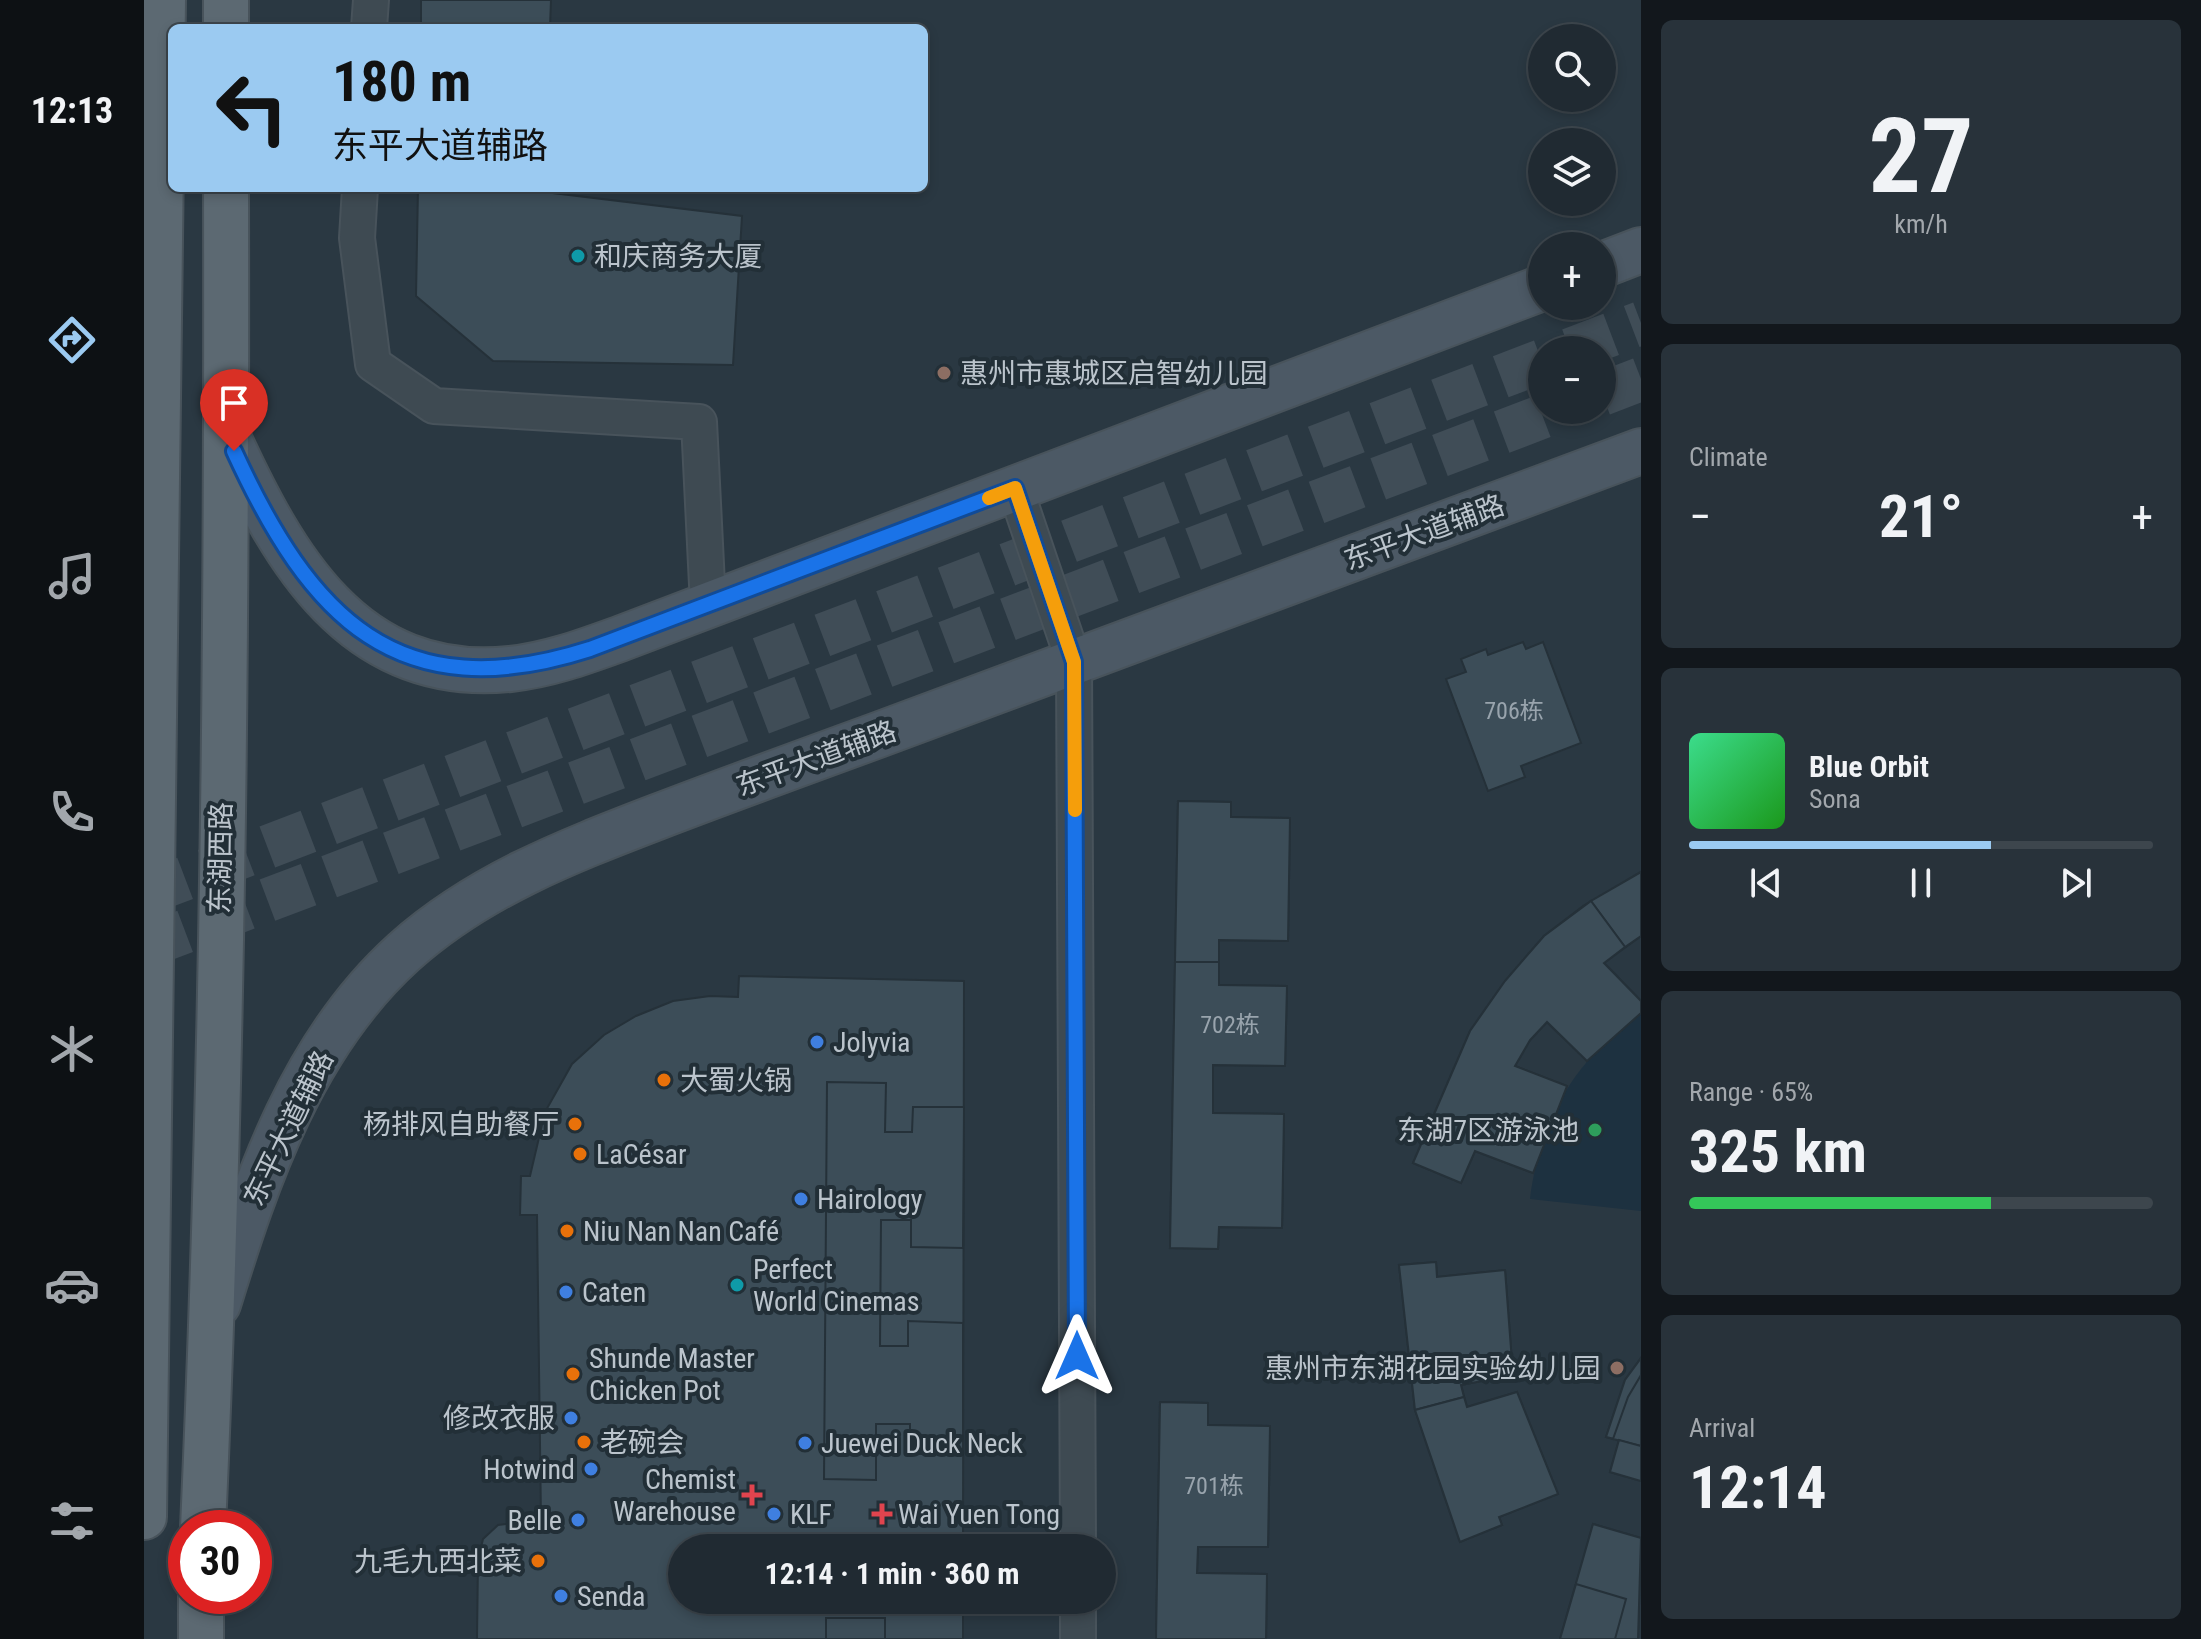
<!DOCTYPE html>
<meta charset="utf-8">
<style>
body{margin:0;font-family:"Roboto Condensed","Noto Sans SC",sans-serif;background:#28323a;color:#f1f3f6;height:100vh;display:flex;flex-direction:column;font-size:30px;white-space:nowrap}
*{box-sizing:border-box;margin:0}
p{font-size:26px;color:#a2a7ac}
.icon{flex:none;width:44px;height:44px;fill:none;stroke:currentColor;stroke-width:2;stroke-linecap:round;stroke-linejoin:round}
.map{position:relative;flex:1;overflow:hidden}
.panel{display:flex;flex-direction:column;gap:20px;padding:20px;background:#12171c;width:560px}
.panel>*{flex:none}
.guide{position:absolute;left:24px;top:24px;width:760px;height:168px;border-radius:12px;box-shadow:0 4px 12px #0003,0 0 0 2px #3d464d;background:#9bcaf1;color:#111;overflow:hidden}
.tools{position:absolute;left:1384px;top:24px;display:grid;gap:16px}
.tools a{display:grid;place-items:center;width:88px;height:88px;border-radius:50%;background:#202a32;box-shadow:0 4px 12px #0003,0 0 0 2px #3d464d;font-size:40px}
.speed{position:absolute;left:24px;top:1510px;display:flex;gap:16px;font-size:40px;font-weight:700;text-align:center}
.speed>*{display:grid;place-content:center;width:104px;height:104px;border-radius:50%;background:#202a32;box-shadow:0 4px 12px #0003,0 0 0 2px #3d464d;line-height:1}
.speed .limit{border:12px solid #d22;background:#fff;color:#111}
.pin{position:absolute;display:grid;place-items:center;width:68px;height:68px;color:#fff;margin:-82px -34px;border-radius:50% 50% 50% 0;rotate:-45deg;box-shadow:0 0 8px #0007}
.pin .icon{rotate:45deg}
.me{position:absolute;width:88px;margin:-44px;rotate:0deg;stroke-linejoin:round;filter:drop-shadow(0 0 6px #0008)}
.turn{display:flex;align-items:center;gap:28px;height:168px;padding:0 32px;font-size:36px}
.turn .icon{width:104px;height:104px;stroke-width:2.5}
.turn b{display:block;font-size:56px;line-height:68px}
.big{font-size:60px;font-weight:700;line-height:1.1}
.panel .widget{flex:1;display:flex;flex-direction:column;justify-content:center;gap:12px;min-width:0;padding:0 28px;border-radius:12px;background:#28323a}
.panel .dial{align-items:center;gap:0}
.dial b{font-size:104px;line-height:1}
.song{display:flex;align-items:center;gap:24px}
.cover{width:96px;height:96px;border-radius:12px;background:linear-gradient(135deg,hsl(150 70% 55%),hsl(120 70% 35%))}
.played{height:8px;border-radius:4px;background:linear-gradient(90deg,#9bcaf1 65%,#3d464d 65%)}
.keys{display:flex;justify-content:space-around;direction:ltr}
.heat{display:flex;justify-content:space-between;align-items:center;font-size:44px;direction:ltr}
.charge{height:12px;border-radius:6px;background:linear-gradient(90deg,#34c759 65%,#3d464d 0)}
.trip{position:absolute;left:524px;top:1534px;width:448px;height:80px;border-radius:40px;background:#202a32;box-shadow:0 4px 12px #0003,0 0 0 2px #3d464d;font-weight:700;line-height:80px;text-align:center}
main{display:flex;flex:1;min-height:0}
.tab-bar{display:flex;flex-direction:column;width:144px;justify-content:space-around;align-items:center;background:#0d1114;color:#a2a7ac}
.tab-bar .icon{width:56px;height:56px}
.tab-bar .active{color:#9bcaf1}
.tab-bar b{font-size:36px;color:#f1f3f6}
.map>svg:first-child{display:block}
.water{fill:#1d3140}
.building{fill:#3c4d58;stroke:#253139;stroke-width:2}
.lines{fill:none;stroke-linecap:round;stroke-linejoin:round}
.primary-tunnel{stroke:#404d57;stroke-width:44;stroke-dasharray:44 22;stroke-linecap:butt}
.street-casing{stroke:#48535b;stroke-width:38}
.secondary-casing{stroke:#48535b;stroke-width:48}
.primary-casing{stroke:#48535b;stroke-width:48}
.street{stroke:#3e4a52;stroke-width:34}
.secondary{stroke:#4c5965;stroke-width:44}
.primary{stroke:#5c6972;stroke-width:44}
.route-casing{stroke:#114b97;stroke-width:20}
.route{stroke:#1a73e8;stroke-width:14}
.slow{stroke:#f59e0b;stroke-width:14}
.culture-dot{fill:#0f9aa8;stroke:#222f37;stroke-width:3}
.education-dot{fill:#8d6e63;stroke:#222f37;stroke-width:3}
.shop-dot{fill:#3f7fe0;stroke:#222f37;stroke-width:3}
.food-dot{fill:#e8710a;stroke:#222f37;stroke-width:3}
.leisure-dot{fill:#2e9e5b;stroke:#222f37;stroke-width:3}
.health-dot{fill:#e0444e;stroke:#222f37;stroke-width:3}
.labels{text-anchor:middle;stroke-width:8;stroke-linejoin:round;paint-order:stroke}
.number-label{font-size:24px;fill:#99a4ad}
.poi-label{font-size:28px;fill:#bbc4cc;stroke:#222f37;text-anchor:start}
.street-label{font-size:28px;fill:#bbc4cc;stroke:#222f37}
</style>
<main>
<nav class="tab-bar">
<b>12:13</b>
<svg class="icon active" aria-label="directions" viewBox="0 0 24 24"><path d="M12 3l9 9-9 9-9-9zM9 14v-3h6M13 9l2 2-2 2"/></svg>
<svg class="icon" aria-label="music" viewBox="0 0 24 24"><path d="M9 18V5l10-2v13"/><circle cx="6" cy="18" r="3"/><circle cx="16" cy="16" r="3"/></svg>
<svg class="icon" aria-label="phone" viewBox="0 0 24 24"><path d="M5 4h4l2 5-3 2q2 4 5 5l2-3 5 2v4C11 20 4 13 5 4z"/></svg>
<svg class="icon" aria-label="climate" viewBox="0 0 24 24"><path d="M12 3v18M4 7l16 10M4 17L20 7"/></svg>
<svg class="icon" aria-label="car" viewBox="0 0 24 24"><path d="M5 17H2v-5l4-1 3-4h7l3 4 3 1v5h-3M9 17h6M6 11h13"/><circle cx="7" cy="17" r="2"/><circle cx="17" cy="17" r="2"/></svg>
<svg class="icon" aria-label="filters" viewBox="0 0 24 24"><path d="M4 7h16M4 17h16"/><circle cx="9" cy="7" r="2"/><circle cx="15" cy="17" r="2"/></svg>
</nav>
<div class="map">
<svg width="1497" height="1639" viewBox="0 0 1497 1639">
<rect width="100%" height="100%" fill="#2a3842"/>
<path class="water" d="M 1497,1013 L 1497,1211 L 1386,1199 C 1391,1154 1412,1097 1442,1063 C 1457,1045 1479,1029 1497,1013 Z"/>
<g class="building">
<polygon points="277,0 407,0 406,28 277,28"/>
<polygon points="274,188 401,188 401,192 598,216 589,365 349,361 272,296"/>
<polygon points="1379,642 1382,649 1399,642 1437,743 1377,766 1381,777 1344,791 1302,679 1322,672 1317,659 1342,649 1344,655"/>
<polygon points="1034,801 1087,802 1087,817 1146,818 1144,941 1075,940 1075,985 1143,986 1141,1066 1069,1065 1069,1113 1140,1114 1138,1228 1075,1227 1074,1249 1026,1248"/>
<polygon points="1034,801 1087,802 1087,817 1146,818 1144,941 1075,940 1075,962 1031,962"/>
<polygon points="1497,872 1497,936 1460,963 1497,1001 1497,1013 1443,1061 1403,1022 1386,1040 1371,1066 1423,1086 1389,1173 1331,1151 1317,1183 1269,1163 1326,1031 1361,981 1400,936 1439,906"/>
<polygon points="1497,872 1497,936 1481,947 1447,901"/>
<polygon points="1447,901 1481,947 1460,963 1497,1001 1497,1013 1443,1061 1403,1022 1386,1040 1371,1066 1423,1086 1389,1173 1331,1151 1317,1183 1269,1163 1326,1031 1361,981 1400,936"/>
<polygon points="1031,962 1075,962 1075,985 1143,986 1141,1066 1069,1065 1069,1113 1140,1114 1138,1228 1075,1227 1074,1249 1026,1248"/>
<polygon points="595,976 820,981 819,1548 538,1548 538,1600 819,1600 819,1639 333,1639 334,1560 339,1539 354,1525 397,1520 393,1215 376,1215 377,1176 386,1176 401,1112 428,1064 460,1035 492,1016 529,1001 566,996 594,997"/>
<polygon points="683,1082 742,1083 741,1132 768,1132 769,1107 820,1107 819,1248 767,1247 767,1220 737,1220 736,1346 764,1346 764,1321 819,1323 819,1454 766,1454 766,1424 732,1424 732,1480 680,1479"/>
<polygon points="1292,1262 1293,1277 1361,1270 1369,1375 1317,1385 1323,1407 1373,1392 1414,1494 1355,1517 1358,1525 1316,1542 1271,1410 1255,1265"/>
<polygon points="1292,1262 1293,1277 1361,1270 1369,1375 1317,1385 1320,1397 1271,1410 1255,1265"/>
<polygon points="1497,1358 1497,1375 1484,1397 1469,1439 1462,1437 1481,1380"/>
<polygon points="1497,1358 1497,1481 1466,1472 1475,1440 1462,1437 1481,1380"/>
<polygon points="1497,1375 1497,1446 1469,1439 1484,1397"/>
<polygon points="1373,1392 1414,1494 1355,1517 1358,1525 1316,1542 1271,1410 1320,1397 1323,1407"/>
<polygon points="1016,1402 1064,1403 1064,1425 1126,1426 1124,1547 1054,1547 1053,1573 1123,1574 1122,1639 1012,1639"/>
<polygon points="1016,1402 1064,1403 1064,1425 1126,1426 1124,1547 1054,1547 1053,1573 1123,1574 1122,1639 1012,1639"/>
<polygon points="1475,1440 1497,1446 1497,1481 1466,1472"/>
<polygon points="1449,1524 1497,1538 1494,1639 1471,1639 1482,1599 1432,1584"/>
<polygon points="1449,1524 1497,1538 1494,1639 1416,1639"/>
<polygon points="1432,1584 1482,1599 1471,1639 1416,1639"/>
<rect x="682" y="1618" width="59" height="21"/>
</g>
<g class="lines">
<g class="primary-tunnel">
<polyline points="1426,350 1497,323"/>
<polyline points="1458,394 1497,379"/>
<polyline points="0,894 1398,361"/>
<polyline points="0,947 1416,410"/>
</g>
<defs>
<g id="street">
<polyline points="225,28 227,0"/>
<polyline points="216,188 213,238 229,364 290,406 555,422 564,605"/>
<polyline points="871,488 930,662 934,1548"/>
<polyline points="934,1600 934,1639"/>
</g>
<g id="secondary">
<polyline points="1458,265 1497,250"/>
<path d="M 83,435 C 139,557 209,685 366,669 C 405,665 442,651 478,638 L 1398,288"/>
<path d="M 74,1304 C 113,1177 159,1043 260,952 C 334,886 422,852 513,817 C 586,789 660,762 734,735 C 988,640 1243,546 1497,451"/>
</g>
<g id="primary">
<polyline points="82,0 82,28"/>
<polyline points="0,1517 19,0"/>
<path d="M 59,1528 C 79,1082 83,634 82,188"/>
<polyline points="57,1639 57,1596"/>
</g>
</defs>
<use href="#street" class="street-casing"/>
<use href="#secondary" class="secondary-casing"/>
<use href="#primary" class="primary-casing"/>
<use href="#street" class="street"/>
<use href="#secondary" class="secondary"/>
<use href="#primary" class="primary"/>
</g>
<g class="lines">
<defs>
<path id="route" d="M 90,451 C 166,617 253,711 446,649 L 871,488 L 930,662 L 933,1356"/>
</defs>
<use href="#route" class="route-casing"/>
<use href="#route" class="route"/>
<polyline class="slow" points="845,498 871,488 930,662 931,810"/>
</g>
<g class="culture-dot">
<circle cx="434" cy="256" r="8"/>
<circle cx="593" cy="1285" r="8"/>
</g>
<g class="education-dot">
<circle cx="800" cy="373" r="8"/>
<circle cx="1473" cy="1368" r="8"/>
</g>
<g class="shop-dot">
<circle cx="673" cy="1042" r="8"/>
<circle cx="657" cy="1199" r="8"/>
<circle cx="422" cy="1292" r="8"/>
<circle cx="427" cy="1418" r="8"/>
<circle cx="661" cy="1443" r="8"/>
<circle cx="447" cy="1469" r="8"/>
<circle cx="630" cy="1514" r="8"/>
<circle cx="434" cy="1520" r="8"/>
<circle cx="417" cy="1596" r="8"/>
</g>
<g class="food-dot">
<circle cx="520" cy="1080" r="8"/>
<circle cx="431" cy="1124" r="8"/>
<circle cx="436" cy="1154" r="8"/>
<circle cx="423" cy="1231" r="8"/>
<circle cx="429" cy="1374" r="8"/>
<circle cx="440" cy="1442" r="8"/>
<circle cx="394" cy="1561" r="8"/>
</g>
<circle class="leisure-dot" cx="1451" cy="1130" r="8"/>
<g class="health-dot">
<path d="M604 1483h8v8h8v8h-8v8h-8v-8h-8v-8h8z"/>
<path d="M734 1502h8v8h8v8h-8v8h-8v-8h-8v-8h8z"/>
</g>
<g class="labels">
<g class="number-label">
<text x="1370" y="719">706栋</text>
<text x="1086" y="1033">702栋</text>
<text x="1070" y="1494">701栋</text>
</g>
<g class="poi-label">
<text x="450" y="266">和庆商务大厦</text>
<text x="816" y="383">惠州市惠城区启智幼儿园</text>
<text x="689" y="1052">Jolyvia</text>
<text x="536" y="1090">大蜀火锅</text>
<text x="415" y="1134" text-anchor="end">杨排风自助餐厅</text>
<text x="1435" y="1140" text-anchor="end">东湖7区游泳池</text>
<text x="452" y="1164">LaCésar</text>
<text x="673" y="1209">Hairology</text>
<text x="439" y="1241">Niu Nan Nan Café</text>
<text x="609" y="1279">Perfect<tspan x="609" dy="32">World Cinemas</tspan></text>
<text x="438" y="1302">Caten</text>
<text x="445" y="1368">Shunde Master<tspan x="445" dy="32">Chicken Pot</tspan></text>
<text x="1457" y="1378" text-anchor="end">惠州市东湖花园实验幼儿园</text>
<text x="411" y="1428" text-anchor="end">修改衣服</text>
<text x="456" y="1452">老碗会</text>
<text x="677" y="1453">Juewei Duck Neck</text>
<text x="431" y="1479" text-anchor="end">Hotwind</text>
<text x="592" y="1489" text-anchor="end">Chemist<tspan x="592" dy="32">Warehouse</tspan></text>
<text x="646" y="1524">KLF</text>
<text x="754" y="1524">Wai Yuen Tong</text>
<text x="418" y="1530" text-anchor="end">Belle</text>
<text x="378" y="1571" text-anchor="end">九毛九西北菜</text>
<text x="433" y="1606">Senda</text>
</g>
<g class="street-label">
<text transform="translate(1280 532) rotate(-20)" y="10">东平大道辅路</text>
<text transform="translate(672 758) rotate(-20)" y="10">东平大道辅路</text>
<text transform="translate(76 858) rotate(-89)" y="10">东湖西路</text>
<text transform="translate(144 1128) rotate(-64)" y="10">东平大道辅路</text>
</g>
</g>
</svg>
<div class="tools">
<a><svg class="icon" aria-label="search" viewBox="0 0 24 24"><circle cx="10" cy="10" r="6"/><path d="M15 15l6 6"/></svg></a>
<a><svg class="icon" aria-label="layers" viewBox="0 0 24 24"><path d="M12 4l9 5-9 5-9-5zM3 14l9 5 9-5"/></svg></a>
<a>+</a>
<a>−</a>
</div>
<div class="speed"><div class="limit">30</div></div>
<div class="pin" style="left:90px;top:451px;background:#d93025"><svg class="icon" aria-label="arrive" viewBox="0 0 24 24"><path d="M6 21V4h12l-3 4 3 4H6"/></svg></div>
<svg class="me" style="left:933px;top:1356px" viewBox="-20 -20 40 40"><path d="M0-17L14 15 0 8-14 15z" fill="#1a73e8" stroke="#fff" stroke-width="4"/></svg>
<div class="trip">12:14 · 1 min · 360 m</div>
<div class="guide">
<div class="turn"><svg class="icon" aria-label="left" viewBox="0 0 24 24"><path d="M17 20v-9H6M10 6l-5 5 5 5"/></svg><div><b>180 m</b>东平大道辅路</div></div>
</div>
</div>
<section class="panel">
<div class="widget dial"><b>27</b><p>km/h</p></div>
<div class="widget"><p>Climate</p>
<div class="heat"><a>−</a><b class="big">21°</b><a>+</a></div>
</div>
<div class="widget">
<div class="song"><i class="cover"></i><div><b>Blue Orbit</b><p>Sona</p></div></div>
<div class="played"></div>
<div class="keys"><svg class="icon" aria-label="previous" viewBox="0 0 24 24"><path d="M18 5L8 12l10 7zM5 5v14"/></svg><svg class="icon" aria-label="pause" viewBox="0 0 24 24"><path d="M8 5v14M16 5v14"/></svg><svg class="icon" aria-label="next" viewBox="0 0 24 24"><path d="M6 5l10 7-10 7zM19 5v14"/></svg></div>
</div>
<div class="widget"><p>Range · 65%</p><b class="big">325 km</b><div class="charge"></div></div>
<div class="widget"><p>Arrival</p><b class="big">12:14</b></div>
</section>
</main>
